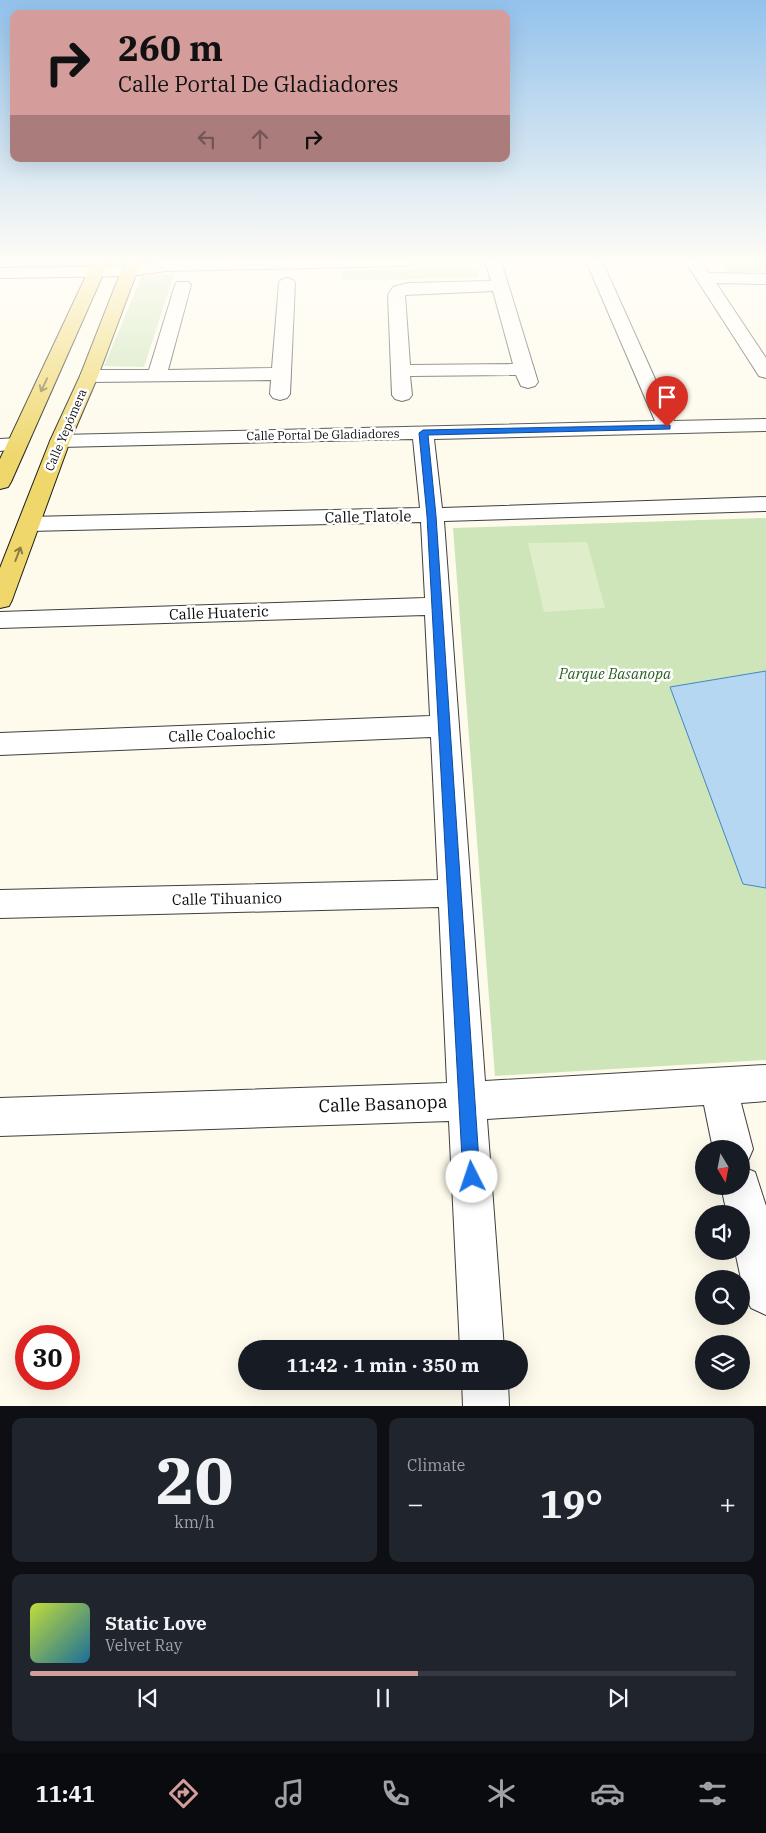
<!DOCTYPE html>
<meta charset="utf-8">
<style>
body{margin:0;font-family:"IBM Plex Serif",serif;background:#20242c;color:#f1f3f6;height:100vh;display:flex;flex-direction:column;font-size:19px;white-space:nowrap}
*{box-sizing:border-box;margin:0}
p{font-size:16px;color:#9ea1a6}
.icon{flex:none;width:28px;height:28px;fill:none;stroke:currentColor;stroke-width:2;stroke-linecap:round;stroke-linejoin:round}
.map{position:relative;height:1406px;overflow:hidden}
.sheet{display:flex;flex-direction:column;gap:12px;padding:12px;background:#0d0f14;flex:1}
.sheet>*{flex:none}
.guide{position:absolute;left:10px;top:10px;width:500px;height:152px;border-radius:10px;box-shadow:0 5px 20px #0002;background:#d59c9c;color:#111;overflow:hidden}
.needle{width:32px;rotate:170deg}
.fabs{position:absolute;left:695px;top:1140px;display:grid;gap:10px}
.fabs a{display:grid;place-items:center;width:55px;height:55px;border-radius:50%;background:#171b24;box-shadow:0 5px 20px #0002;font-size:25px}
.speed{position:absolute;left:15px;top:1325px;display:flex;gap:10px;font-size:25px;font-weight:700;text-align:center}
.speed>*{display:grid;place-content:center;width:65px;height:65px;border-radius:50%;background:#171b24;box-shadow:0 5px 20px #0002;line-height:1}
.speed .limit{border:8px solid #d22;background:#fff;color:#111}
.pin{position:absolute;display:grid;place-items:center;width:42px;height:42px;color:#fff;margin:-51px -21px;border-radius:50% 50% 50% 0;rotate:-45deg;box-shadow:0 0 5px #0007}
.pin .icon{rotate:45deg}
.me{position:absolute;width:55px;margin:-28px;rotate:356deg;stroke-linejoin:round;filter:drop-shadow(0 0 4px #0008)}
.turn{display:flex;align-items:center;gap:18px;height:105px;padding:0 25px;font-size:22px}
.turn .icon{width:65px;height:65px;stroke-width:2.5}
.turn b{display:block;font-size:35px;line-height:42px}
.lanes{display:flex;align-items:center;height:48px;padding:0 25px;background:#0003;justify-content:center;gap:25px;direction:ltr}
.lanes .off{opacity:.35}
.big{font-size:38px;font-weight:700;line-height:1.1}
.sheet .widget{flex:1;display:flex;flex-direction:column;justify-content:center;gap:8px;min-width:0;padding:0 18px;border-radius:10px;background:#20242c}
.sheet .dial{align-items:center;gap:0}
.dial b{font-size:65px;line-height:1}
.song{display:flex;align-items:center;gap:15px}
.cover{width:60px;height:60px;border-radius:8px;background:linear-gradient(135deg,hsl(70 70% 55%),hsl(200 70% 35%))}
.played{height:5px;border-radius:2px;background:linear-gradient(90deg,#d59c9c 55%,#363941 55%)}
.keys{display:flex;justify-content:space-around;direction:ltr}
.heat{display:flex;justify-content:space-between;align-items:center;font-size:28px;direction:ltr}
.sheet .tiles{flex:1;display:grid;gap:12px;grid-template-columns:1fr 1fr}
.widget:last-child{grid-column:span 2}
.trip{position:absolute;left:238px;top:1340px;width:290px;height:50px;border-radius:25px;background:#171b24;box-shadow:0 5px 20px #0002;font-weight:700;line-height:50px;text-align:center}
.tab-bar{display:flex;height:80px;justify-content:space-around;align-items:center;background:#090b0e;color:#9ea1a6}
.tab-bar .icon{width:35px;height:35px}
.tab-bar .current{color:#d59c9c}
.tab-bar b{font-size:22px;color:#f1f3f6}
.map>svg:first-child{display:block}
.green{fill:#cde5b9}
.pitch{fill:#dfedca}
.water{fill:#b5d7f1;stroke:#4187c3}
.lines{fill:none;stroke-linecap:round;stroke-linejoin:round}
.minor-casing{stroke:#3f3f3f;stroke-width:2}
.major-casing{stroke:#1d1d1d;stroke-width:2}
.minor{fill:#fff;fill-rule:evenodd}
.major{fill:#efd76c;fill-rule:evenodd}
.oneway{stroke:#897c41}
.route{fill:#1a73e8;stroke:#114b97}
.labels{text-anchor:middle;stroke-width:5;stroke-linejoin:round;paint-order:stroke}
.far-street-label{font-size:12px;fill:#0c0c0c;stroke:#fff}
.street-label{font-size:15px;fill:#0c0c0c;stroke:#fff}
.park-label{font-size:15px;font-style:italic;fill:#2a5f22;stroke:#fff}
.near-street-label{font-size:18px;fill:#0c0c0c;stroke:#fff}
</style>
<div class="map">
<svg width="766" height="1406" viewBox="0 0 766 1406">
<rect width="100%" height="100%" fill="#fefbec"/>
<g class="green">
<polygon points="766,263 766,272 729,272 723,264"/>
<polygon points="476,269 478,278 341,280 342,270"/>
<polygon points="174,274 144,367 104,366 142,276"/>
<polygon points="766,518 766,1060 495,1076 453,528"/>
</g>
<polygon class="pitch" points="587,542 605,608 544,612 528,543"/>
<polygon class="water" points="766,671 766,888 743,884 670,687"/>
<g class="lines">
<defs>
<g id="minor">
<polygon points="164,261 411,261 409,264 403,266 166,271 130,276 0,278 0,268 130,266"/>
<path d="M 485,261 L 501,261 L 538,382 L 535,386 L 528,388 L 521,386 L 516,375 L 410,376 L 412,395 L 409,399 L 402,401 L 395,399 L 392,395 L 388,295 L 393,287 L 408,283 L 491,281 ZM 493,291 L 513,364 L 410,365 L 405,295 Z"/>
<polygon points="586,261 602,261 674,421 766,419 766,431 434,439 442,508 766,497 766,511 444,521 485,1081 766,1065 766,1101 741,1103 753,1149 747,1163 741,1165 741,1149 713,1149 704,1105 487,1119 504,1349 460,1349 449,1121 0,1136 0,1098 447,1083 439,907 0,918 0,890 438,880 431,737 0,755 0,733 430,716 425,615 0,628 0,612 425,598 421,522 29,531 21,529 18,524 21,519 29,517 420,508 413,439 60,447 53,445 50,441 53,437 60,435 655,421"/>
<polygon points="685,261 701,261 709,273 766,274 766,284 716,283 766,358 766,378 759,376"/>
<polygon points="287,278 293,280 295,283 290,394 287,398 280,400 273,398 270,394 271,380 89,382 82,380 80,376 82,372 89,370 149,370 175,285 177,282 189,282 191,285 168,370 272,368 279,283 281,280"/>
<polygon points="17,438 24,440 27,444 24,448 0,451 0,439"/>
<polygon points="741,1166 755,1172 766,1206 766,1315 751,1308 744,1293 735,1251 741,1251 741,1214 727,1214 721,1186 741,1186"/>
<polygon points="462,1381 508,1381 509,1406 463,1406"/>
</g>
<g id="major">
<polygon points="93,261 109,261 11,482 8,487 0,489 0,459"/>
<polygon points="125,261 141,261 98,376 70,441 12,600 9,606 0,608 0,568 50,441 80,376"/>
</g>
</defs>
<use href="#minor" class="minor-casing"/>
<use href="#major" class="major-casing"/>
<use href="#minor" class="minor"/>
<use href="#major" class="major"/>
</g>
<defs><path id="oneway-shaft" d="M-6 0H5M1.5-3L5.5 0L1.5 3" fill="none" stroke-width="1.6" stroke-linecap="round" stroke-linejoin="round" transform="scale(1.25)"/></defs>
<g class="oneway">
<use href="#oneway-shaft" transform="translate(44 385) rotate(115)"/>
<use href="#oneway-shaft" transform="translate(18 554) rotate(-69)"/>
</g>
<linearGradient id="sky" x2="0" y2="1"><stop stop-color="#93c2ec"/><stop offset="0.57" stop-color="#fffdf6"/><stop offset="1" stop-color="#fffdf6" stop-opacity="0"/></linearGradient>
<rect width="766" height="458" fill="url(#sky)"/>
<polygon class="route" points="667,425 670,425 670,429 428,435 436,516 480,1177 478,1183 472,1186 466,1183 463,1177 427,516 419,433 423,430"/>
<g class="labels">
<g class="far-street-label">
<text transform="translate(66 430) rotate(-67)" y="4">Calle Yepómera</text>
<text transform="translate(323 435) rotate(-1)" y="4">Calle Portal De Gladiadores</text>
</g>
<g class="street-label">
<text transform="translate(368 517) rotate(-1)" y="5">Calle Tlatole</text>
<text transform="translate(219 613) rotate(-2)" y="5">Calle Huateric</text>
<text transform="translate(222 735) rotate(-2)" y="5">Calle Coalochic</text>
<text transform="translate(227 899) rotate(-1)" y="5">Calle Tihuanico</text>
</g>
<g class="park-label">
<text x="615" y="679">Parque Basanopa</text>
</g>
<g class="near-street-label">
<text transform="translate(383 1104) rotate(-2)" y="6">Calle Basanopa</text>
</g>
</g>
</svg>
<div class="fabs">
<a><svg class="needle" viewBox="-14 -14 28 28"><path d="M0-13l5 13h-10z" fill="#e53935"/><path d="M0 13l5-13h-10z" fill="#9ea1a6"/></svg></a>
<a><svg class="icon" aria-label="sound" viewBox="0 0 24 24"><path d="M4 9h4l5-4v14l-5-4H4zM17 9q2 3 0 6"/></svg></a>
<a><svg class="icon" aria-label="search" viewBox="0 0 24 24"><circle cx="10" cy="10" r="6"/><path d="M15 15l6 6"/></svg></a>
<a><svg class="icon" aria-label="layers" viewBox="0 0 24 24"><path d="M12 4l9 5-9 5-9-5zM3 14l9 5 9-5"/></svg></a>
</div>
<div class="speed"><div class="limit">30</div></div>
<div class="pin" style="left:667px;top:427px;background:#d93025"><svg class="icon" aria-label="arrive" viewBox="0 0 24 24"><path d="M6 21V4h12l-3 4 3 4H6"/></svg></div>
<svg class="me" style="left:472px;top:1177px" viewBox="-20 -20 40 40"><circle r="19" fill="#fff"/><path d="M0-13L10 11 0 6-10 11z" fill="#1a73e8"/></svg>
<div class="trip">11:42 · 1 min · 350 m</div>
<div class="guide">
<div class="turn"><svg class="icon" aria-label="right" viewBox="0 0 24 24"><path d="M7 20v-9h11M14 6l5 5-5 5"/></svg><div><b>260 m</b>Calle Portal De Gladiadores</div></div>
<div class="lanes"><svg class="icon off" aria-label="left" viewBox="0 0 24 24"><path d="M17 20v-9H6M10 6l-5 5 5 5"/></svg><svg class="icon off" aria-label="ahead" viewBox="0 0 24 24"><path d="M12 20V5M6 11l6-6 6 6"/></svg><svg class="icon" aria-label="right" viewBox="0 0 24 24"><path d="M7 20v-9h11M14 6l5 5-5 5"/></svg></div>
</div>
</div>
<section class="sheet">
<div class="tiles">
<div class="widget dial"><b>20</b><p>km/h</p></div>
<div class="widget"><p>Climate</p>
<div class="heat"><a>−</a><b class="big">19°</b><a>+</a></div>
</div>
<div class="widget">
<div class="song"><i class="cover"></i><div><b>Static Love</b><p>Velvet Ray</p></div></div>
<div class="played"></div>
<div class="keys"><svg class="icon" aria-label="previous" viewBox="0 0 24 24"><path d="M18 5L8 12l10 7zM5 5v14"/></svg><svg class="icon" aria-label="pause" viewBox="0 0 24 24"><path d="M8 5v14M16 5v14"/></svg><svg class="icon" aria-label="next" viewBox="0 0 24 24"><path d="M6 5l10 7-10 7zM19 5v14"/></svg></div>
</div>
</div>
</section>
<nav class="tab-bar">
<b>11:41</b>
<svg class="icon current" aria-label="directions" viewBox="0 0 24 24"><path d="M12 3l9 9-9 9-9-9zM9 14v-3h6M13 9l2 2-2 2"/></svg>
<svg class="icon" aria-label="music" viewBox="0 0 24 24"><path d="M9 18V5l10-2v13"/><circle cx="6" cy="18" r="3"/><circle cx="16" cy="16" r="3"/></svg>
<svg class="icon" aria-label="phone" viewBox="0 0 24 24"><path d="M5 4h4l2 5-3 2q2 4 5 5l2-3 5 2v4C11 20 4 13 5 4z"/></svg>
<svg class="icon" aria-label="climate" viewBox="0 0 24 24"><path d="M12 3v18M4 7l16 10M4 17L20 7"/></svg>
<svg class="icon" aria-label="car" viewBox="0 0 24 24"><path d="M5 17H2v-5l4-1 3-4h7l3 4 3 1v5h-3M9 17h6M6 11h13"/><circle cx="7" cy="17" r="2"/><circle cx="17" cy="17" r="2"/></svg>
<svg class="icon" aria-label="filters" viewBox="0 0 24 24"><path d="M4 7h16M4 17h16"/><circle cx="9" cy="7" r="2"/><circle cx="15" cy="17" r="2"/></svg>
</nav>
